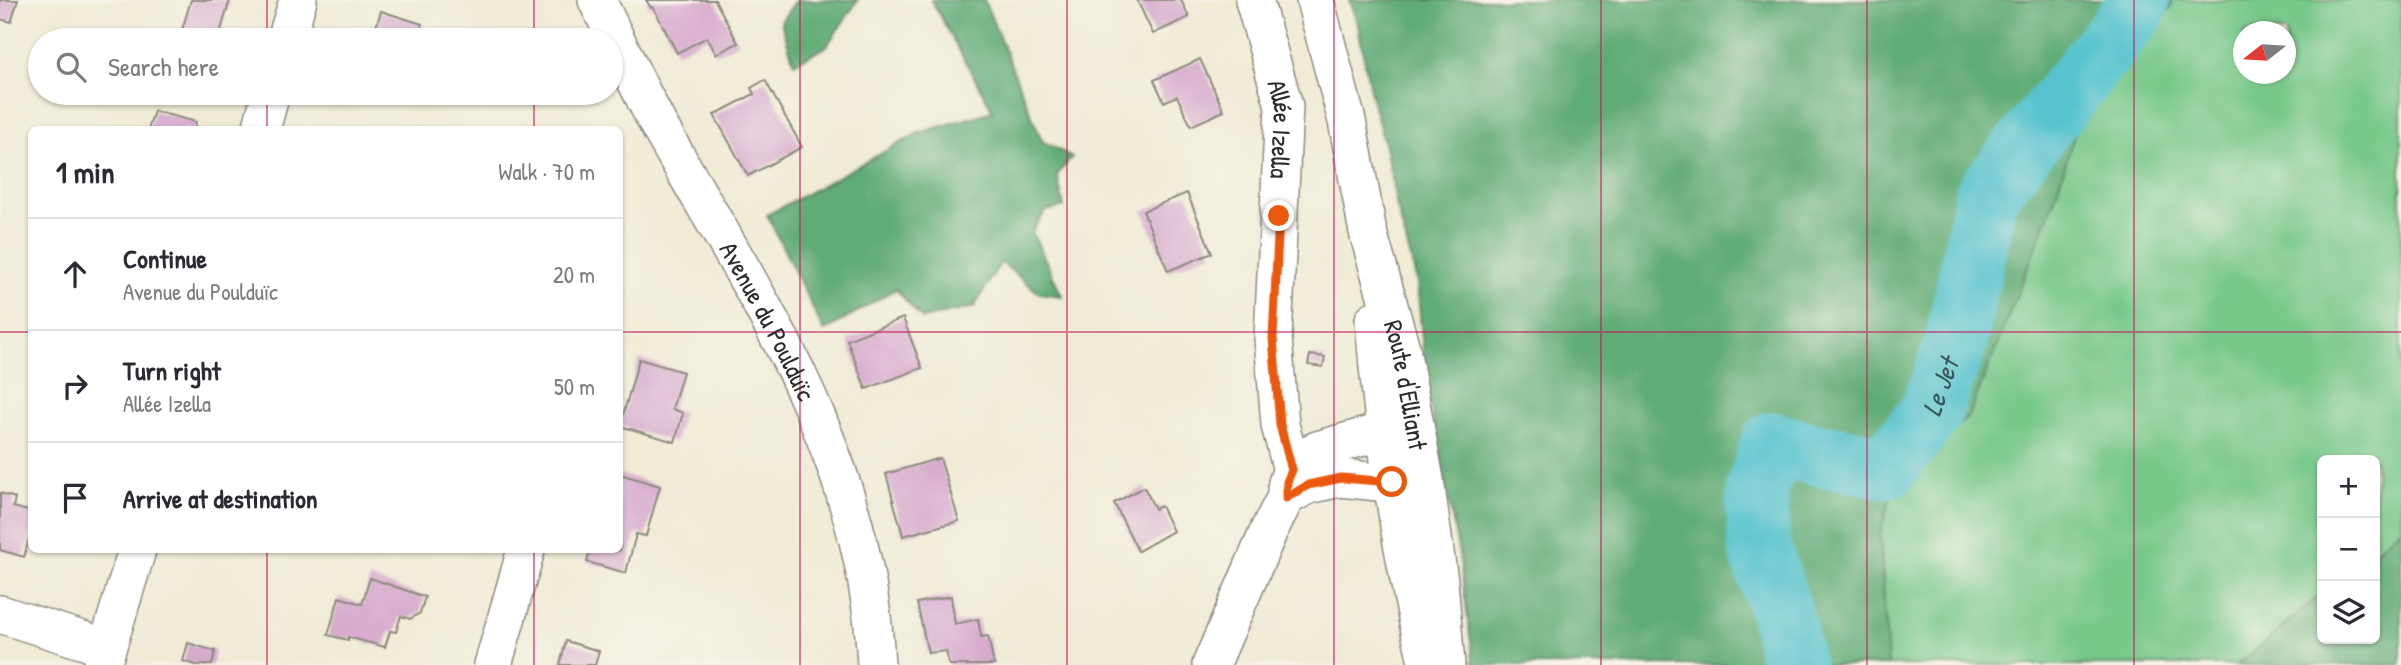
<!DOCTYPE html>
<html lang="en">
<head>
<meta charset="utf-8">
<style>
	:root { --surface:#fff; --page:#f7f7f7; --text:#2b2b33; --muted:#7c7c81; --line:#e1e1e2 }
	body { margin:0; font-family:"Patrick Hand",sans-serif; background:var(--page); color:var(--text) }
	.controls { position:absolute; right:21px; bottom:21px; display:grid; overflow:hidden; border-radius:10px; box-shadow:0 2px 5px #0004 }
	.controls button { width:63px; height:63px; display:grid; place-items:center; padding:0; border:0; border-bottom:2px solid var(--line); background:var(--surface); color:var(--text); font:35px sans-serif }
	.compass { position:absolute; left:2233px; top:21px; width:63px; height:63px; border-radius:50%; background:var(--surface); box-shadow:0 2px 5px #0004; rotate:253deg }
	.stop { position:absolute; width:21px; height:21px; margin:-16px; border:5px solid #ea580c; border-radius:50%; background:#fff }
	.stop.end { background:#ea580c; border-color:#fff; box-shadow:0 2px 7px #0008 }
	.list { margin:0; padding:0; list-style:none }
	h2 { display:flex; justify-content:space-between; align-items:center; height:91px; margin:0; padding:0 28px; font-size:30px }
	h2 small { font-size:23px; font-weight:400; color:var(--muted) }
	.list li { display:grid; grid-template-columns:46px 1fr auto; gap:21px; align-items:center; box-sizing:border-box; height:112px; padding:0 28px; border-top:2px solid var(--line) }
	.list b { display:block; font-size:26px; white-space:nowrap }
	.list p { margin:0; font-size:23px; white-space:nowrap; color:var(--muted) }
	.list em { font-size:23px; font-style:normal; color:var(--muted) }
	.icon { flex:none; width:38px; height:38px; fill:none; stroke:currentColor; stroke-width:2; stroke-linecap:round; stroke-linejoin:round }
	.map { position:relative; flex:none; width:2401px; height:665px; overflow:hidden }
	.search { position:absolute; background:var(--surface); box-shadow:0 2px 5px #0004; left:28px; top:28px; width:595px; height:77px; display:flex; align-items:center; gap:18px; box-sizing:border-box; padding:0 24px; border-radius:38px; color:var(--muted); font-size:26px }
	.panel { position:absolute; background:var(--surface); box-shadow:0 2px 5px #0004; left:28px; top:126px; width:595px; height:427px; border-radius:10px }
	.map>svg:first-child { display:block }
	.green { fill:#77c88a; stroke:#517a5a; stroke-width:2; fill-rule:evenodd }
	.forest { fill:#61ac76; stroke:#466c50; stroke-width:2 }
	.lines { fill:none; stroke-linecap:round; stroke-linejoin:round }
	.river { stroke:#56c3ce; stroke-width:63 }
	.building { fill:#d7abce }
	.minor-casing { stroke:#8d8b80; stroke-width:40 }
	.minor { stroke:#fff; stroke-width:37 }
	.route { stroke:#ea580c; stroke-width:9 }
	.grid { fill:none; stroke:#c2185b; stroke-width:2; stroke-opacity:0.55 }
	.labels { text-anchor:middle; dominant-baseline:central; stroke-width:5; stroke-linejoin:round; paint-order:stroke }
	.street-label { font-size:26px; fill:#2b2b2b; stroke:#f7f3e8 }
	.water-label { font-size:28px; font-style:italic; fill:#38595c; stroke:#f7f3e8 }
</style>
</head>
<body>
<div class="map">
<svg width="2401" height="665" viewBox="0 0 2401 665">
	<rect width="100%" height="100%" fill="#f7f3e8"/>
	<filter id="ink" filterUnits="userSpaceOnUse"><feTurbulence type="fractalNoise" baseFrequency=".0143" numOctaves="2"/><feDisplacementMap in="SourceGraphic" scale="14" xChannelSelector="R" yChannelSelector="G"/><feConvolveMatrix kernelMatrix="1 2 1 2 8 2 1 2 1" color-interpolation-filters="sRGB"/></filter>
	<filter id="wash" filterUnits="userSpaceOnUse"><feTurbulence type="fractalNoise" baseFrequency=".00686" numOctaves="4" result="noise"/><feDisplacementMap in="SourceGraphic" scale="28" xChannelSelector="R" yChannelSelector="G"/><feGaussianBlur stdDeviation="1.57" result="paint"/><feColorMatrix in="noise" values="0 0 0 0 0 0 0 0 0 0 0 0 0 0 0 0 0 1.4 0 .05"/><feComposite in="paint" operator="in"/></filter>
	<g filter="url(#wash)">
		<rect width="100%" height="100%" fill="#efebd5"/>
		<path class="green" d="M2172,0H2401V529L2375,551V460H2322V594L2237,665H1888L1880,534L1892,491L1934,452L1970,413L2054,201L2091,80L2126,46L2171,8ZM2244,32H2286V74H2244Z"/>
		<g class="forest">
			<path d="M796,0H858L826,47L794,63L781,22Z"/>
			<path d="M931,0H984L1042,141L1072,157L1057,175L1064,207L1046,211L1032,231L1062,296L1039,293L1001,262L974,307L922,319L896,289L824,331L767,215L919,133L993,111Z"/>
			<path d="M1349,0H2172L2171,8L2126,46L2091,80L2054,201L1970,413L1934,452L1892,491L1880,534L1888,665H1474L1459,554L1426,383L1417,282L1396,203L1386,150L1371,95L1358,25Z"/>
			<path d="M2401,529V665H2237L2322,594V639H2375V551Z"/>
		</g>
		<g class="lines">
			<path class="river" id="s1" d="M1793,665L1781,611L1759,546L1757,490L1772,443L1816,454L1887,467L1931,412L1956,342L1986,195L2135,10L2139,0"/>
		</g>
		<g id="blocks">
			<g class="building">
				<path d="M0,0H18L11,22L0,19Z"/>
				<path d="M191,0H230L218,40H179Z"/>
				<path d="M646,0H715L738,43L716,54L707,37L677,53L653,7L651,8Z"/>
				<path d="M1137,0H1181L1189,17L1153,34Z"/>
				<path d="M381,11L422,24L417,40H372Z"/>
				<path d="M1200,59L1224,111L1191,126L1177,96L1164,102L1154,80Z"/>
				<path d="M765,80L802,147L748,176L714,115L754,94L751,88Z"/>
				<path d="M154,111L196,122L194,130H148Z"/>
				<path d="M1187,193L1212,253L1168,271L1143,211Z"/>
				<path d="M903,318L922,368L866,389L847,340Z"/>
				<path d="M1310,355L1325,357L1323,367L1308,365Z"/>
				<path d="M639,359L683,372L672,409L683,413L675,442L620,426Z"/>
				<path d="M940,458L959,521L903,536L886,474Z"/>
				<path d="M620,474L660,486L646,536L636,534L626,573L587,562L590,550H620Z"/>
				<path d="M1144,487L1155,509L1161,506L1173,531L1138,551L1114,503Z"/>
				<path d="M0,493L15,498L13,507L32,512V528L24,557L0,550Z"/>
				<path d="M370,578L425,597L420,613L410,619L401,616L396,632L390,631L385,647L348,637V640L328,635L339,597L362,604Z"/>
				<path d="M951,596L955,624L978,619L981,637L988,636L994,665H949L946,651L928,653L917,603Z"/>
				<path d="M566,641L599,651L595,665H560Z"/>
				<path d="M188,643L215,651L212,665H196L183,661Z"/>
			</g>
		</g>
	</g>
	<g filter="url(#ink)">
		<use href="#blocks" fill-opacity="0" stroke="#8d8b80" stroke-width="2"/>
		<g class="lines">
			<defs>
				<g id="minor">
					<path id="s2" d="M597,0C617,41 636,83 658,124C693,187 732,249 766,313C825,420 871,542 876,665"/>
					<path id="s3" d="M1254,0L1284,106L1273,338L1280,425L1292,470"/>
					<path id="s4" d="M1315,0L1347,121L1368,232L1401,348L1425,480L1439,581L1446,665"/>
					<path d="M286,40L298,0"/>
					<path d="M261,130L271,93"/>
					<path d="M1374,320C1383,436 1400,552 1428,665"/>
					<path d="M1286,489C1288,470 1300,459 1317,450L1409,424"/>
					<path d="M0,614L107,648"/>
					<path d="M102,665L137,550"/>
					<path d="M493,665L526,550"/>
					<path d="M1211,665L1270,528L1286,497L1308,485L1341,478L1378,482L1417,480"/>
				</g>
			</defs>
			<use href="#minor" class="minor-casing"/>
			<use href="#minor" class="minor"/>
		</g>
	</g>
	<g class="lines" filter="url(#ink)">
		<path class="route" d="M1279,216L1273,338L1280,425L1292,470L1287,482L1286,498L1308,485L1341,478L1392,482"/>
	</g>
	<path class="grid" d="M267,0V40M534,0V40M800,0V665M1067,0V665M1334,0V665M1601,0V665M1867,0V665M2134,0V665M267,93V130M534,93V130M0,332H32M620,332H2401M267,550V665M534,550V665"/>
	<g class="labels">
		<g class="street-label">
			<text stroke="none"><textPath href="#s3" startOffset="133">Allée Izella</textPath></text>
			<text stroke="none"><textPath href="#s2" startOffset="364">Avenue du Poulduïc</textPath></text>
			<text stroke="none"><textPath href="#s4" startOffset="396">Route d'Elliant</textPath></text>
		</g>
		<g class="water-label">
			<text stroke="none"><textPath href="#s1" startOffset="444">Le Jet</textPath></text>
		</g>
	</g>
</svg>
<div class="controls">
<button>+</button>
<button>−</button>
<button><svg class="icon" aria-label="layers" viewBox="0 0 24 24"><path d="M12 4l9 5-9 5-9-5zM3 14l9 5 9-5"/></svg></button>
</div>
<svg class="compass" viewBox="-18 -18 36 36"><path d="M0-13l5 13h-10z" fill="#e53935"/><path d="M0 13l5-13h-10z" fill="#7c7c81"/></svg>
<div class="stop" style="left:1392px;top:482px"></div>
<div class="stop end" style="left:1279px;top:216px"></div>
<div class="search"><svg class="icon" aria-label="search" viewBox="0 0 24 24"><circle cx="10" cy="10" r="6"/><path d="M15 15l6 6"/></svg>Search here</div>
<section class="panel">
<h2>1 min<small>Walk · 70 m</small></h2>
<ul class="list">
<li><svg class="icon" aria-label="ahead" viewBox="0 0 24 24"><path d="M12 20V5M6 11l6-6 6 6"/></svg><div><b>Continue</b><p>Avenue du Poulduïc</p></div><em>20 m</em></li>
<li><svg class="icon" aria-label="right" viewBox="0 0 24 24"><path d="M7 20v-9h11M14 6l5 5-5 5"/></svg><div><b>Turn right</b><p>Allée Izella</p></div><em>50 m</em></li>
<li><svg class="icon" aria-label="arrive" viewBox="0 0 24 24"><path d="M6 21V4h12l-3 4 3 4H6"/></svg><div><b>Arrive at destination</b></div></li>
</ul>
</section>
</div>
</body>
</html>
